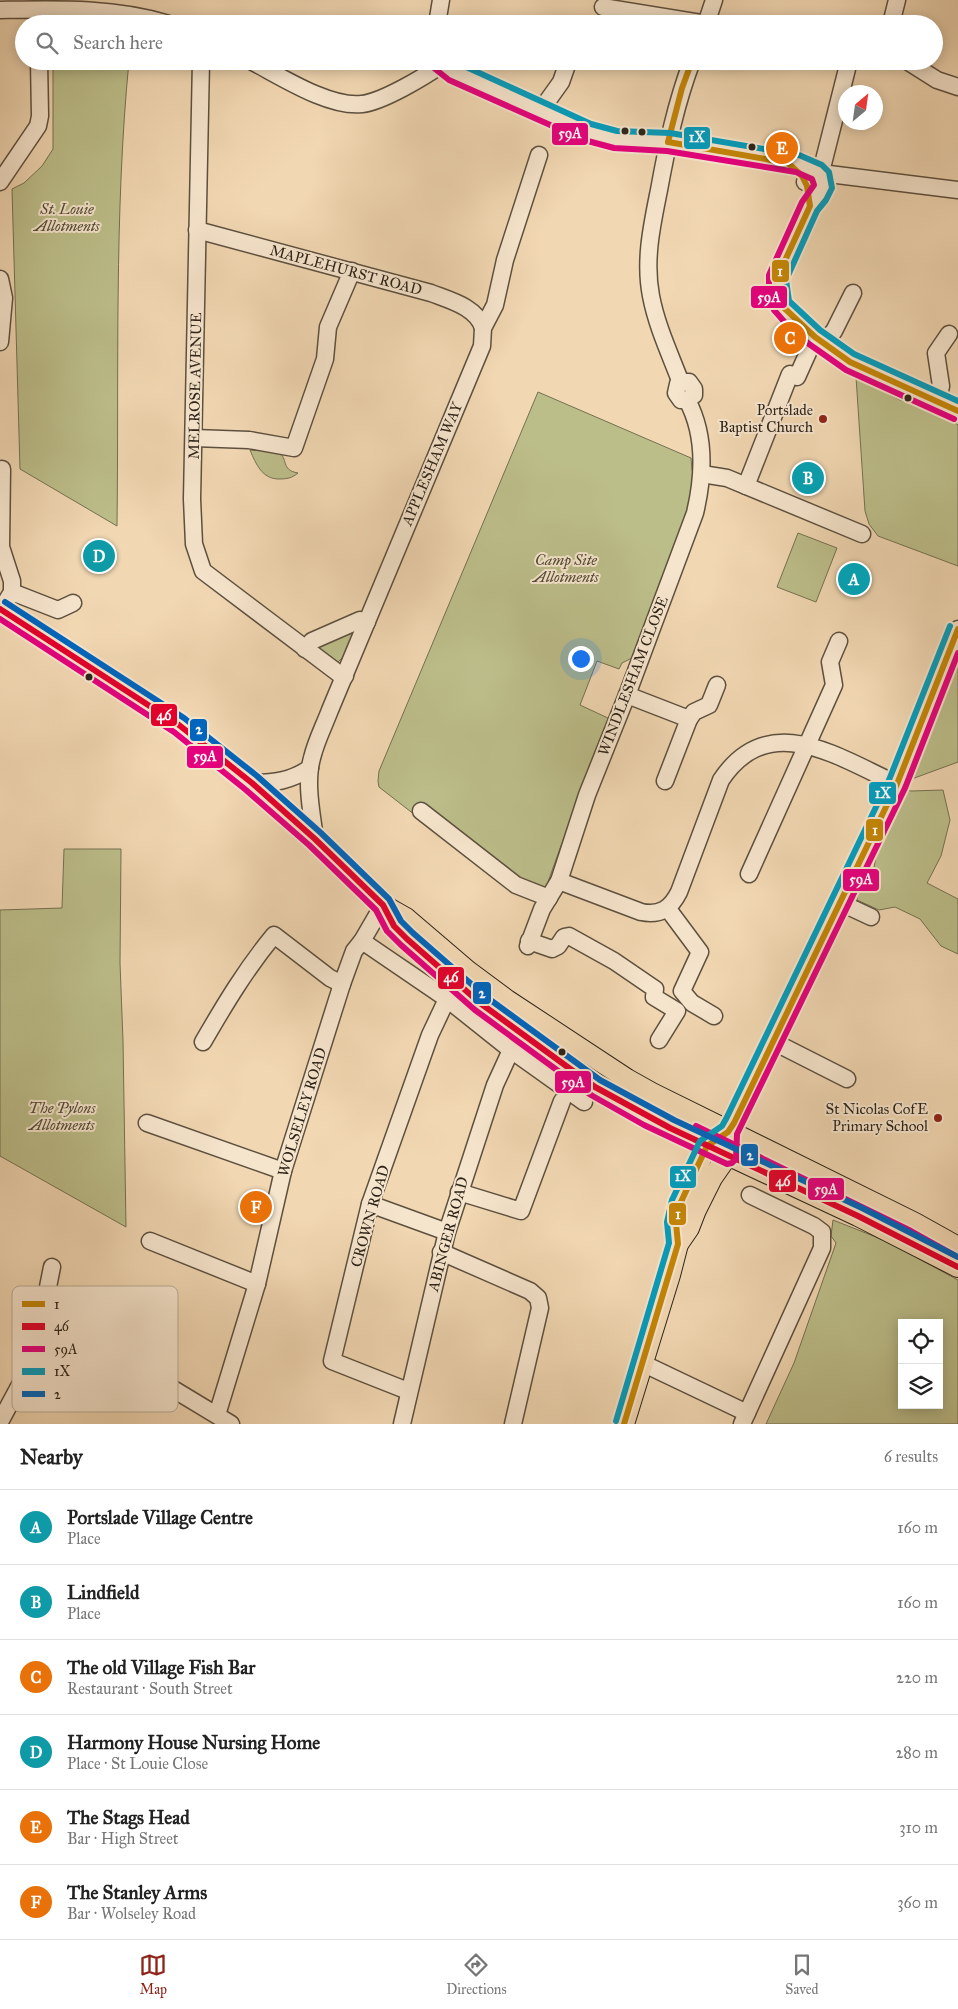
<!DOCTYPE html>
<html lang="en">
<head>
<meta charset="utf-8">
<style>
	:root { --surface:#fff; --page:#f6f6f6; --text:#222; --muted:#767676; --line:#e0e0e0; --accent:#8f2418 }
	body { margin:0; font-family:"IM FELL Great Primer",serif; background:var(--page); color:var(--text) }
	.controls { position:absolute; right:15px; bottom:15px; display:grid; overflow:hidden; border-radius:0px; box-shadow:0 2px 12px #0003 }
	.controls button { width:45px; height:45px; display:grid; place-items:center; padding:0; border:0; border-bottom:1px solid var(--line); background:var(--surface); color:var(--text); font:25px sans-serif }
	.compass { position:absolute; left:838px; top:85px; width:45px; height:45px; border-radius:50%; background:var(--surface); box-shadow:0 2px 12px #0003; rotate:29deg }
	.you { position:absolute; left:580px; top:658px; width:18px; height:18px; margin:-12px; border:4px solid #fff; border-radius:50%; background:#1a73e8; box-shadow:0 0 0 8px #1a73e833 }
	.badge { display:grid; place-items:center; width:32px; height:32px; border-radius:50%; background:var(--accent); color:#fff; font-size:16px; font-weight:700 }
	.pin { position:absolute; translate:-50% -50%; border:2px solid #fff; box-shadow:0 1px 5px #0006 }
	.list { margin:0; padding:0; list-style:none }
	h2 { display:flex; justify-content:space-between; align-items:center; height:65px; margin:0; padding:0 20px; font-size:21px }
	h2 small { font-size:16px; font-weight:400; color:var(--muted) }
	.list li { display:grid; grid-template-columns:32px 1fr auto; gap:15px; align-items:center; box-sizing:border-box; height:75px; padding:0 20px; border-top:1px solid var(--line) }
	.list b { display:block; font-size:19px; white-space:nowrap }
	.list p { margin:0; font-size:16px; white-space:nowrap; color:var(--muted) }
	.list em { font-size:16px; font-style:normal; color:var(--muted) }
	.icon { flex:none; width:28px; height:28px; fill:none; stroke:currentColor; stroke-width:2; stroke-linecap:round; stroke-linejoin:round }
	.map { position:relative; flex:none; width:958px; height:1424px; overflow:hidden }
	.search { position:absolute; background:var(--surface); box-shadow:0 2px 12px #0003; left:15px; right:15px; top:15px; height:55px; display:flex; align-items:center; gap:12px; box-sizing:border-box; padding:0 18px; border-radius:28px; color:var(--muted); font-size:19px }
	.sheet { height:515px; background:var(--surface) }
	nav { display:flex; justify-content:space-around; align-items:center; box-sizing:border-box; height:70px; border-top:1px solid var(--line); background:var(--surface); font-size:14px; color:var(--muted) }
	nav a { display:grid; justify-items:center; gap:2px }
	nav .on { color:var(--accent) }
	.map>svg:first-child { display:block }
	.green { fill:#bcbe8a; stroke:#747052; fill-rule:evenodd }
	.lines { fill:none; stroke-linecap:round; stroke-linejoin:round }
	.minor-casing { stroke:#5d503f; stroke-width:19 }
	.major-casing { stroke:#2c2319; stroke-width:22 }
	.minor { stroke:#f6e5cd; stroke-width:16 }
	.major { stroke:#f1d7b2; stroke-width:20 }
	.bus-1-casing { stroke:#f6e5cd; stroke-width:10 }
	.bus-2-casing { stroke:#f6e5cd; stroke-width:10 }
	.bus-3-casing { stroke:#f6e5cd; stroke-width:10 }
	.bus-4-casing { stroke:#f6e5cd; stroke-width:10 }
	.bus-5-casing { stroke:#f6e5cd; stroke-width:10 }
	.bus-1 { stroke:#c48506; stroke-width:6 }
	.bus-2 { stroke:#e4002b; stroke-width:6 }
	.bus-3 { stroke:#e5007d; stroke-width:6 }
	.bus-4 { stroke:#049cbc; stroke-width:6 }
	.bus-5 { stroke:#0065bd; stroke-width:6 }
	.bus-dot { fill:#2c2319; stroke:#f6e5cd; stroke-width:2 }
	.poi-dot { fill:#8f2418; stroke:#f6e5cd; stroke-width:2 }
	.labels { text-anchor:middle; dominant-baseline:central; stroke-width:4; stroke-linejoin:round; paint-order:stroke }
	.park-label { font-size:15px; font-style:italic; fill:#504a35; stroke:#f6e5cd }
	.street-label { font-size:15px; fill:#2c2319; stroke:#f6e5cd }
	.poi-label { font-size:15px; fill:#2c2319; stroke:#f6e5cd; text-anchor:end }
	.key { fill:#f6e5cd; stroke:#b9ab97; stroke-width:1 }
	.key-label { font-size:14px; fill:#2c2319 }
	.line-badge { stroke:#f6e5cd; stroke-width:2 }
	.badge-label { font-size:14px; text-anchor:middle; font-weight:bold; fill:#fff }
</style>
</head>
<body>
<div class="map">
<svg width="958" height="1424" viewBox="0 0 958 1424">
	<rect width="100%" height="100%" fill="#f1d7b2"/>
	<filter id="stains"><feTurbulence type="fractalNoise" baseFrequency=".004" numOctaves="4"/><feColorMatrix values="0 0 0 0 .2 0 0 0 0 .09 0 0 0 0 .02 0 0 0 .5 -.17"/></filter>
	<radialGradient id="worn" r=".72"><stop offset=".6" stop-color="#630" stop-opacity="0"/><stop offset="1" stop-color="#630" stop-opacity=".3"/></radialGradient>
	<g class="green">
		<path d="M53,61H129C114,215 119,372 117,526L20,469L12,189L24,183L42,166L53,149Z"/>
		<path d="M856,377L900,400L943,413L958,425V566L878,536L869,524L865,511Z"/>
		<path d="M538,392L691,458L692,470L696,482L690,508L634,657L622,663L619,669L597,661L580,705L610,719L582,788L545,890L523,882L415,815L379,787L378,781L379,771Z"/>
		<path d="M250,450C257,451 271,449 278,452C289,458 280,470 298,473C292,478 287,479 279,479C262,479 256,464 250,450Z"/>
		<path d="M798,533L837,548L816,602L777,587Z"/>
		<path d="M353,632L354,634L343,657L338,662L317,646Z"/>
		<path d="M958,658V762L909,780Z"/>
		<path d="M905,790L911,791L943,790L950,820L941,856L927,883L958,899V954L941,946L920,919L895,907L879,910L857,900C857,886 863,875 874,868L876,856Z"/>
		<path d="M64,849H121L120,963L123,1041L126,1227L0,1156V910L62,908Z"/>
		<path d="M833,1220L886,1241L958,1280V1424H766L794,1363L836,1243L831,1236ZM902,1323H939V1405H902Z"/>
	</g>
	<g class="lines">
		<defs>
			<g id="minor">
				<path d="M603,7L707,24"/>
				<path d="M0,10C56,9 114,7 169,24"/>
				<path d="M437,24L441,0"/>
				<path d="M706,24L714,0"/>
				<path d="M891,24L897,0"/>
				<path d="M201,61L192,499L194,544L203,571L338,673L345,676"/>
				<path d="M251,61C280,76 329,108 362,104C382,102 424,77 441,65"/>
				<path d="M439,61L453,72L588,132L616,140L668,142L788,163C802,163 810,167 821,175"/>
				<path d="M849,61L824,160C823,164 821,170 821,175C821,182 823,186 820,193C818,198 814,201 811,205C802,219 781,262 777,278C772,300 789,315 805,328C819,340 834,353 850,362C884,382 923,393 958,411"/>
				<path d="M907,61L937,80L958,87"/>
				<path d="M541,110L561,82L568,62"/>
				<path d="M0,182L38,126L40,116L39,61"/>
				<path d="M805,182L821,175L829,174L958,190"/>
				<path d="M197,230L431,293C449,300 477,307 483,328"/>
				<path d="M0,279L4,298L0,342"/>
				<path d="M823,343L834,331L853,293"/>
				<path d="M681,383C670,354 657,327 651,296C644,260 652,225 659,190C667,146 676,103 692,61"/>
				<path d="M938,401L941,386L936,353L949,334"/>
				<path d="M194,438L249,440L294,448L325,359L328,327L352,271"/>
				<path d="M702,474L727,478L862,534"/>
				<path d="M746,486L790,374L797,377L815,337"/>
				<path d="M12,592L58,610L73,603"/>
				<path d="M1,610L12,592V581L1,547L2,469"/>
				<path d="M305,649L312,641L360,620L367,622"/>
				<path d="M627,695L689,719L665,781"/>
				<path d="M689,719L694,712L709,705L717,685"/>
				<path d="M252,783C274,783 291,781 310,768"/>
				<path d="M421,811L516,885L549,898"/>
				<path d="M315,839C312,814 305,783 312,758C316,741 324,726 330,710L482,346L483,328L495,305L505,260L539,155"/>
				<path d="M749,874L834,685L830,662L839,641"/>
				<path d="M559,881L641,912C661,916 671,908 679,892L721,780C769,708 839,758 897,784"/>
				<path d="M841,903L871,917"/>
				<path d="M668,909L700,952L682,991L692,1003L714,1016"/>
				<path d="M362,941L447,999L511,1050L584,1102"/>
				<path d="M529,941L552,949L558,946L564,937L569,936L614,961L655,989L654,997L677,1011L659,1040"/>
				<path d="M528,946L542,909L559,881L587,795L627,695L695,513C704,475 706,435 687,400H681L676,393L678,384L683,382H689L694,389V395L687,400"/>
				<path d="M772,1041L847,1079"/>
				<path d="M203,1042C225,1004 246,969 274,935L330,978L342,984"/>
				<path d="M147,1123L283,1171"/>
				<path d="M728,1132L897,784L958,629"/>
				<path d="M459,1192L521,1211L562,1101"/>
				<path d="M370,1204L447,1232"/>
				<path d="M150,1241L257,1284"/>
				<path d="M441,1252L530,1291L538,1298L540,1308L513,1424"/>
				<path d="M642,1363L747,1413"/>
				<path d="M150,1375L231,1424"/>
				<path d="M408,1391L332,1361L370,1204L430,1035L447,999"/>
				<path d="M217,1415L257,1284L283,1171L342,984L354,951L362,941L383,905"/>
				<path d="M0,1422L29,1368L38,1337L52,1267"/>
				<path d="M402,1424L447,1232L495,1085L511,1050"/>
				<path d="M742,1424L822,1248V1232L814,1226L750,1195"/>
			</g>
			<g id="major">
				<path d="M0,609L179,725L252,783L315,839L383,905L406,918L468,971L507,1000L627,1079L652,1093L915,1223L958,1247"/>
				<path d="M385,909L394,926L407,939L480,1003L595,1087L670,1128L858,1216L958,1267"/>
				<path d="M678,1244L689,1228L696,1210L712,1178L728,1155V1142"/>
				<path d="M624,1424L670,1275L678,1244L676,1223L680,1204L707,1146L718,1139"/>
			</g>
		</defs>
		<use href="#minor" class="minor-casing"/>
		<use href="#major" class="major-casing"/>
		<use href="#minor" class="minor"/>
		<use href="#major" class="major"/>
		<defs>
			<g id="bus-1">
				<path d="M668,142L788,163L802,176L807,186L810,206L777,278L778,295L781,305L815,337L850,362L958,411"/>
				<path d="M668,142L682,88L692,61"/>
				<path d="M624,1424L678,1244L676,1223L680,1204L707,1146L728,1132L734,1123L897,784L958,629"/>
			</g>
			<path id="bus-2" d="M0,609L179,725L252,783L315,839L383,905L394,926L407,939L480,1003L595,1087L670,1128L858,1216L958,1267"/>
			<g id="bus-3">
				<path d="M434,68L449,80L584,140L614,148L667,151L796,172L812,179L814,185L802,202L769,275V297L774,310L788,326L809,344L846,370L954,419"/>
				<path d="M0,619L174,732L246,790L309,845L376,910L387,931L401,945L475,1010L591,1095L644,1125L727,1164L732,1163L736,1159L737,1134L905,788L958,653"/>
				<path d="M696,1126L911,1231L954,1255"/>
			</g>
			<g id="bus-4">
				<path d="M453,61L591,124L617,131L670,133L799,155L822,165L829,172L832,188L826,200L817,211L786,280L789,301L820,330L854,354L958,401"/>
				<path d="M616,1421L669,1243L667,1222L672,1200L700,1141L722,1126L726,1119L889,780L950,626"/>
			</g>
			<path id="bus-5" d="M5,602L184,718L257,776L321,833L389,899L401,921L413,933L485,996L600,1080L674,1120L862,1208L958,1257"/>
		</defs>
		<use href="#bus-1" class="bus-1-casing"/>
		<use href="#bus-2" class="bus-2-casing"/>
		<use href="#bus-3" class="bus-3-casing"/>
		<use href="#bus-4" class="bus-4-casing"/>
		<use href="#bus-5" class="bus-5-casing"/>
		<use href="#bus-1" class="bus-1"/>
		<use href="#bus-2" class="bus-2"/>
		<use href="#bus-3" class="bus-3"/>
		<use href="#bus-4" class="bus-4"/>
		<use href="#bus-5" class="bus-5"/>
	</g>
	<g class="bus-dot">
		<circle cx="625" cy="131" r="4.5"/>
		<circle cx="642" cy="132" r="4.5"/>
		<circle cx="752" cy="147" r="4.5"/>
		<circle cx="908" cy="398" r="4.5"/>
		<circle cx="89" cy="677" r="4.5"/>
		<circle cx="562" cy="1052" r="4.5"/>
	</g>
	<g class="poi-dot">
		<circle cx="823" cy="419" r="5"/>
		<circle cx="938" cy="1118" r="5"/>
	</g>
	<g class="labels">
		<g class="park-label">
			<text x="67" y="209">St. Louie<tspan x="67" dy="17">Allotments</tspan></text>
			<text x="566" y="560">Camp Site<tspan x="566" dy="17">Allotments</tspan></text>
			<text x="62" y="1108">The Pylons<tspan x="62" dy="17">Allotments</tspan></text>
		</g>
		<g class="street-label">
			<text transform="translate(346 270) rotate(15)">MAPLEHURST ROAD</text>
			<text transform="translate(195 386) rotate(-89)">MELROSE AVENUE</text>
			<text transform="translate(432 464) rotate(-67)">APPLESHAM WAY</text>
			<text transform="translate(633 676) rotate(-69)">WINDLESHAM CLOSE</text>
			<text transform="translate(302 1112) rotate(-73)">WOLSELEY ROAD</text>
			<text transform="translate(370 1216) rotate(-74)">CROWN ROAD</text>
			<text transform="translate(448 1234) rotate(-75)">ABINGER ROAD</text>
		</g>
		<g class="poi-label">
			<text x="813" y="410">Portslade<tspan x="813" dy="17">Baptist Church</tspan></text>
			<text x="928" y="1109">St Nicolas CofE<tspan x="928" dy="17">Primary School</tspan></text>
		</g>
	</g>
	<rect x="12" y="1286" width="166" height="126" rx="8" class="key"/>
	<rect x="22" y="1301" width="23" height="6" fill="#c48506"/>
	<rect x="22" y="1323" width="23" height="7" fill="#e4002b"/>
	<rect x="22" y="1346" width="23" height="6" fill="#e5007d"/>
	<rect x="22" y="1368" width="23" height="7" fill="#049cbc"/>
	<rect x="22" y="1391" width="23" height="6" fill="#0065bd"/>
	<g class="key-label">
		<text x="54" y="1309">1</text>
		<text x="54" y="1331">46</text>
		<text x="54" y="1354">59A</text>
		<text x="54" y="1376">1X</text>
		<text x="54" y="1399">2</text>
	</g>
	<g class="line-badge">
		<rect x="551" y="122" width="38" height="24" rx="5" fill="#e5007d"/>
		<rect x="683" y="126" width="28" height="24" rx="5" fill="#049cbc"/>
		<rect x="771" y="259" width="19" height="24" rx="5" fill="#c48506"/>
		<rect x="750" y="285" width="38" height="24" rx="5" fill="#e5007d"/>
		<rect x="150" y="703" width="28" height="24" rx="5" fill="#e4002b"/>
		<rect x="189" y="718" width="19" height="24" rx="5" fill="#0065bd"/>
		<rect x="186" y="745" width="38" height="24" rx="5" fill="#e5007d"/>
		<rect x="868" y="781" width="29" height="24" rx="5" fill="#049cbc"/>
		<rect x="865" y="818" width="19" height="24" rx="5" fill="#c48506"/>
		<rect x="842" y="868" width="38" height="24" rx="5" fill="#e5007d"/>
		<rect x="437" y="966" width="28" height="24" rx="5" fill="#e4002b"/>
		<rect x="472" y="981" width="20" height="24" rx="5" fill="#0065bd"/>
		<rect x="554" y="1070" width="38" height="24" rx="5" fill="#e5007d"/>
		<rect x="740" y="1143" width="19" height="24" rx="5" fill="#0065bd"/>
		<rect x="669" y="1165" width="28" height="24" rx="5" fill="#049cbc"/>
		<rect x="768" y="1169" width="29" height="24" rx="5" fill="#e4002b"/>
		<rect x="807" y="1177" width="38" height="24" rx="5" fill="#e5007d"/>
		<rect x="668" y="1202" width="19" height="24" rx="5" fill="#c48506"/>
	</g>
	<g class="badge-label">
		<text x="570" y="138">59A</text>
		<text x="697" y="142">1X</text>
		<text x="780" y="276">1</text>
		<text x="769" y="302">59A</text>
		<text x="164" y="720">46</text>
		<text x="199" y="734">2</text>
		<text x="205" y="761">59A</text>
		<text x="883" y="798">1X</text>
		<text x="875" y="835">1</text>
		<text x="861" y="884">59A</text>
		<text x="451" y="982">46</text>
		<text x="482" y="998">2</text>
		<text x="573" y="1087">59A</text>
		<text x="750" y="1160">2</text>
		<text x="683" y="1181">1X</text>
		<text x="783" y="1186">46</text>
		<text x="826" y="1194">59A</text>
		<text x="678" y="1219">1</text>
	</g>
	<rect width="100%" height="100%" filter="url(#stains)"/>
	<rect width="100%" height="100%" fill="url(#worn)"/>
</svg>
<div class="controls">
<button><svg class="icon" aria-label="locate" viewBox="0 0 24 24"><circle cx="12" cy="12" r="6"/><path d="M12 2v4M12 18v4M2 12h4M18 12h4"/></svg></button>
<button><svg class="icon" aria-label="layers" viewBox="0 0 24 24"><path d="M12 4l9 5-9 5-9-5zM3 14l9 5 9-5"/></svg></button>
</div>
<svg class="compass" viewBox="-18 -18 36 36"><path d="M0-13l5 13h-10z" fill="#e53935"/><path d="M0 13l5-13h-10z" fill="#767676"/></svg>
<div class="you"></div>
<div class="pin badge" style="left:854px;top:579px;background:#0f9aa8">A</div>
<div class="pin badge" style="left:808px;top:478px;background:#0f9aa8">B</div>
<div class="pin badge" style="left:790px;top:338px;background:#e8710a">C</div>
<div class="pin badge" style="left:99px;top:556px;background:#0f9aa8">D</div>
<div class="pin badge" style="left:782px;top:148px;background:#e8710a">E</div>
<div class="pin badge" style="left:256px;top:1207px;background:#e8710a">F</div>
<div class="search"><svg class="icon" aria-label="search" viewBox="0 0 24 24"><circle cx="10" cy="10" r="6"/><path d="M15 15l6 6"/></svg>Search here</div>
</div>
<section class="sheet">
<h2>Nearby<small>6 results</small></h2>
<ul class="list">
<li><span class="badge" style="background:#0f9aa8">A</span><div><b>Portslade Village Centre</b><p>Place</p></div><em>160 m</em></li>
<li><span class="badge" style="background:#0f9aa8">B</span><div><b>Lindfield</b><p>Place</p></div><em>160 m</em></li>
<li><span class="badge" style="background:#e8710a">C</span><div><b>The old Village Fish Bar</b><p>Restaurant · South Street</p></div><em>220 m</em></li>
<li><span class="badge" style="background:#0f9aa8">D</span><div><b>Harmony House Nursing Home</b><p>Place · St Louie Close</p></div><em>280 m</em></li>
<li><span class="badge" style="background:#e8710a">E</span><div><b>The Stags Head</b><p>Bar · High Street</p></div><em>310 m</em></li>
<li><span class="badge" style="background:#e8710a">F</span><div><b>The Stanley Arms</b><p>Bar · Wolseley Road</p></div><em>360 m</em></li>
</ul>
</section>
<nav>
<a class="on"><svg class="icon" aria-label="map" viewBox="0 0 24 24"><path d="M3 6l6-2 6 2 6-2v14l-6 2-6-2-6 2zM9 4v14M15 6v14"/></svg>Map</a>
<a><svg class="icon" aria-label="directions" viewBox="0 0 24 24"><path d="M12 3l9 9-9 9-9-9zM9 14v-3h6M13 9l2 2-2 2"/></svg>Directions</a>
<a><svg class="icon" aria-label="saved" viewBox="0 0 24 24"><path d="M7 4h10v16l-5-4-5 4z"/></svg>Saved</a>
</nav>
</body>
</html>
